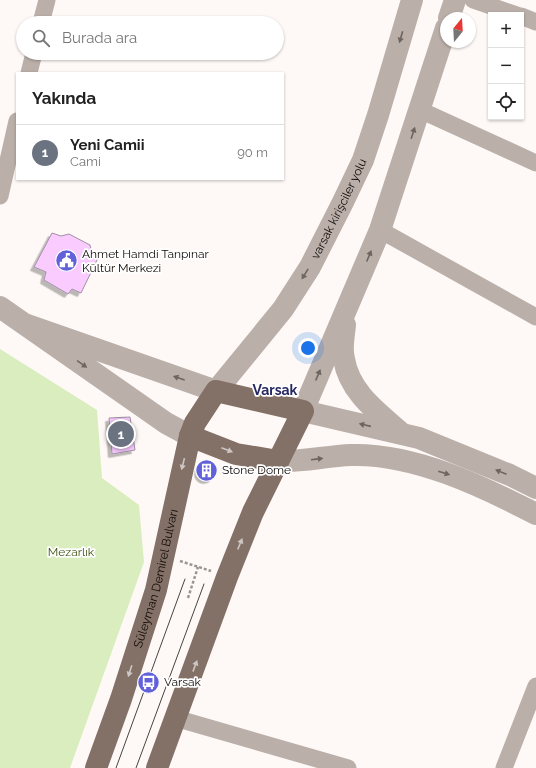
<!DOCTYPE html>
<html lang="tr">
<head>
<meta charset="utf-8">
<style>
	:root { --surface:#fff; --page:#f2f2f2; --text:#222; --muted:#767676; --line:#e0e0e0; --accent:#6162da }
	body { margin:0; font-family:Raleway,sans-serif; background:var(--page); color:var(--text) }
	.controls { position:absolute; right:12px; top:12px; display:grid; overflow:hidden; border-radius:0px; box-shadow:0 1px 3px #0004 }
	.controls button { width:36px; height:36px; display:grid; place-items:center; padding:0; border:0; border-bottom:1px solid var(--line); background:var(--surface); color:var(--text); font:20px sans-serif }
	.compass { position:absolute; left:440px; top:12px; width:36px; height:36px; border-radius:50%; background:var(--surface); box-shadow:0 1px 3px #0004; rotate:18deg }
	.you { position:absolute; left:308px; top:348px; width:14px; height:14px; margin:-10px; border:3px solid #fff; border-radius:50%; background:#1a73e8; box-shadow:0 0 0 6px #1a73e833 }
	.badge { display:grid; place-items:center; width:26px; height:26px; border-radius:50%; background:var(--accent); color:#fff; font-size:13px; font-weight:700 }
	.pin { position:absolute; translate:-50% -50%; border:2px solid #fff; box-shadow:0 1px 4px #0006 }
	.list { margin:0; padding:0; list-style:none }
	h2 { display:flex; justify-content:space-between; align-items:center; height:52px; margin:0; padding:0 16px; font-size:17px }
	h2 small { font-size:13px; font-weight:400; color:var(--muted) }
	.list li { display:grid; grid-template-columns:26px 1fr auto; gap:12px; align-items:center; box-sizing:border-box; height:56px; padding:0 16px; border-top:1px solid var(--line) }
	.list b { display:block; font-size:15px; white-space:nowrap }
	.list p { margin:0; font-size:13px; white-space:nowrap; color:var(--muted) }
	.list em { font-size:13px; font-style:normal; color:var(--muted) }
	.icon { flex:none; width:22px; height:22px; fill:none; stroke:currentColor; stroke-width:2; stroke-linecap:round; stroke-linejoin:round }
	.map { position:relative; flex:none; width:536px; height:768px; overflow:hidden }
	.search { position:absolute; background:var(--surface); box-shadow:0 1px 3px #0004; left:16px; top:16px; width:268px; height:44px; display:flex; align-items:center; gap:10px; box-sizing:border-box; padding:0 14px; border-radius:22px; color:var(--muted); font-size:15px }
	.panel { position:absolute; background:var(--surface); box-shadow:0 1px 3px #0004; left:16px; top:72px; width:268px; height:108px; border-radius:0px }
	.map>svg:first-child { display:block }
	.green { fill:#daedbe }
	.building { fill:#f9cbff; stroke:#a190a4; filter:url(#shadow) }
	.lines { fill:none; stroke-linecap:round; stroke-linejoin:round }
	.path { stroke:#9c9692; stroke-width:2.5; stroke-dasharray:3 2; stroke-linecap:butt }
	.minor { stroke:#baafa9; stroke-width:17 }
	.tertiary { stroke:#baafa9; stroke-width:22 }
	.primary { stroke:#837066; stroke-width:22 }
	.tram { stroke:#4a443f; stroke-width:1 }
	.oneway { fill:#6e655f }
	.oneway2 { fill:#cdc6c2 }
	.labels { text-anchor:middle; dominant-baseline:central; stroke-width:3.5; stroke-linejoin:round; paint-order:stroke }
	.street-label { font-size:12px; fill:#110a05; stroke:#fff }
	.poi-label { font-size:12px; fill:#110a05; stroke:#fff; text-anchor:start }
	.park-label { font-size:12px; fill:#415515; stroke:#fff }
	.quarter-label { font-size:14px; font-weight:bold; fill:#262761; stroke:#fff }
</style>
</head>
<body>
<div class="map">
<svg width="536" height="768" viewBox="0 0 536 768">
	<defs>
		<filter id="shadow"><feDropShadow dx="-3.5" dy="3.5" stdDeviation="0" flood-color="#0004"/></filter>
	</defs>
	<rect width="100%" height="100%" fill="#fef9f6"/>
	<path class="green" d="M0,349L97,410L102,478L139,505L144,562L70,768H0Z"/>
	<g class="building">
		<path d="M52,233L61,236L69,234L90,245L92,253L99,256L81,293L72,289L68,294L44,280L46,272L34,267Z"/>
		<path d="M130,417L135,450L112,454L109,418Z"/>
		<circle cx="207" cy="471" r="9"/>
	</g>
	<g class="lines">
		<g class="path">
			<path d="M180,561L211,571"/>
			<path d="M188,598L198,567"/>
		</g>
		<g class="minor">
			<path d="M473,0L517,15"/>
			<path d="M521,16L536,22"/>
			<path d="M41,23L47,0"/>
			<path d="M29,73L34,53"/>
			<path d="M420,110L536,163"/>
			<path d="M0,196L17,121"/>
			<path d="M380,230L536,317"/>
			<path d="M175,718L348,768"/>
			<path d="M504,768L536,686"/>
		</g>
		<g class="tertiary">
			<path d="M449,18L455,0"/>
			<path d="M446,28L380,230L303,411L419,438L510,475L536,488"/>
			<path d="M0,307L166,423L190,436"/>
			<path id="s1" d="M27,325L216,391L283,309L310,267L343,202L363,160L378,115L412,0"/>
			<path d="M345,325C344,336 341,348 344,359C349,391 376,411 399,431"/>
			<path d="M278,461C303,462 326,456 351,455C413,453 482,486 536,514"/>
		</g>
		<g class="primary">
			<path d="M190,436L236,454L278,461"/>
			<path id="s2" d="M96,768L121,699L156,590L190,436L195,423L216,391L303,411L253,512L227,577L157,768"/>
		</g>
		<g class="tram">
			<path d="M116,768L185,579"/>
			<path d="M136,768L204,584"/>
		</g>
	</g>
	<defs><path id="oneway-solid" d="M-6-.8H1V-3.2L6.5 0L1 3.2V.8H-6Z"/></defs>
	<g class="oneway">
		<use href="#oneway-solid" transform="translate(401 37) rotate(106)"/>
		<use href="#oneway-solid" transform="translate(413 133) rotate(-72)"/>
		<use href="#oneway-solid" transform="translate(369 256) rotate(-67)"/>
		<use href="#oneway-solid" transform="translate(305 274) rotate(122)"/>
		<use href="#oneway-solid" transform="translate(82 364) rotate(35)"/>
		<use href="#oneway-solid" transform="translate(318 375) rotate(-67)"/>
		<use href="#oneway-solid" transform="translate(179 378) rotate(-161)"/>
		<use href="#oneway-solid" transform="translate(365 425) rotate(-167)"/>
		<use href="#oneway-solid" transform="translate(317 459) rotate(-7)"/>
		<use href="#oneway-solid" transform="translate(501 472) rotate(-158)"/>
		<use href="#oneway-solid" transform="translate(444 473) rotate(17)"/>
	</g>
	<g class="oneway2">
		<use href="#oneway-solid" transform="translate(227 450) rotate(21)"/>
		<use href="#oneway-solid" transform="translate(183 464) rotate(104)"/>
		<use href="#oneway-solid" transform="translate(240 544) rotate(-68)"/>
		<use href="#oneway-solid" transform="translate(195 666) rotate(-70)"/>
		<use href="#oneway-solid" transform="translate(130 671) rotate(108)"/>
	</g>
	<defs>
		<symbol id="civic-disc" viewBox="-11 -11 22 22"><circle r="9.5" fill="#6162da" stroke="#fff"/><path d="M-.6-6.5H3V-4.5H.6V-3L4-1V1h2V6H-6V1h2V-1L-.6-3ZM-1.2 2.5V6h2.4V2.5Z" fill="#fff"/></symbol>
		<symbol id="building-disc" viewBox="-11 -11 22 22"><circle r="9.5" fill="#6162da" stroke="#fff"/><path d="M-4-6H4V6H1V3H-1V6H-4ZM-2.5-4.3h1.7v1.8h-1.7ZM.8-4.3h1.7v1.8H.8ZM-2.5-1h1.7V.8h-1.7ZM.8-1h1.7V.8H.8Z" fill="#fff"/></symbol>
		<symbol id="bus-disc" viewBox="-11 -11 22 22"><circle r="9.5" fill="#6162da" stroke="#fff"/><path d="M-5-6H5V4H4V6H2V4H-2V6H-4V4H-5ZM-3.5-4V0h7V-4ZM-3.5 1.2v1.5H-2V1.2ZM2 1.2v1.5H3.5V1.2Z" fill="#fff"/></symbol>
	</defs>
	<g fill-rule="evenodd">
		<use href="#civic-disc" x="54" y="248" width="25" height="25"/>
		<use href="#building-disc" x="194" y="458" width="25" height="25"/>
		<use href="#bus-disc" x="136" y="670" width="25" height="25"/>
	</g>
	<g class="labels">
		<g class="street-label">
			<text stroke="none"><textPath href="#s1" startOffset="421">varsak kirişciler yolu</textPath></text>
			<text stroke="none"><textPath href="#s2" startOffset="199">Süleyman Demirel Bulvarı</textPath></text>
		</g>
		<g class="poi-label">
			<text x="82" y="254">Ahmet Hamdi Tanpınar<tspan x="82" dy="14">Kültür Merkezi</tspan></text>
			<text x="222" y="470">Stone Dome</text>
			<text x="164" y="682">Varsak</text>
		</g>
		<g class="park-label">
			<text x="71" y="552">Mezarlık</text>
		</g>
		<g class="quarter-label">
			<text x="275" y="390">Varsak</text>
		</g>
	</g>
</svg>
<div class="controls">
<button>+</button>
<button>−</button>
<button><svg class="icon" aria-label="locate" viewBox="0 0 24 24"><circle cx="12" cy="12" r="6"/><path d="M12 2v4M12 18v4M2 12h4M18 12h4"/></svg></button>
</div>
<svg class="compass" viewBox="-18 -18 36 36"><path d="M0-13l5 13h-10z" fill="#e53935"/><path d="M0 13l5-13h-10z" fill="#767676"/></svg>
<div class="you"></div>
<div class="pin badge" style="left:121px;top:434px;background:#6b7280">1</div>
<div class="search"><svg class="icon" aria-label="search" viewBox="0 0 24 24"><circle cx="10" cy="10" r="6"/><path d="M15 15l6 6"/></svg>Burada ara</div>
<section class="panel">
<h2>Yakında<small></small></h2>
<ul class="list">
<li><span class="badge" style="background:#6b7280">1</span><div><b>Yeni Camii</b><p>Cami</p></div><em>90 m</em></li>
</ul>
</section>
</div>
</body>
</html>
